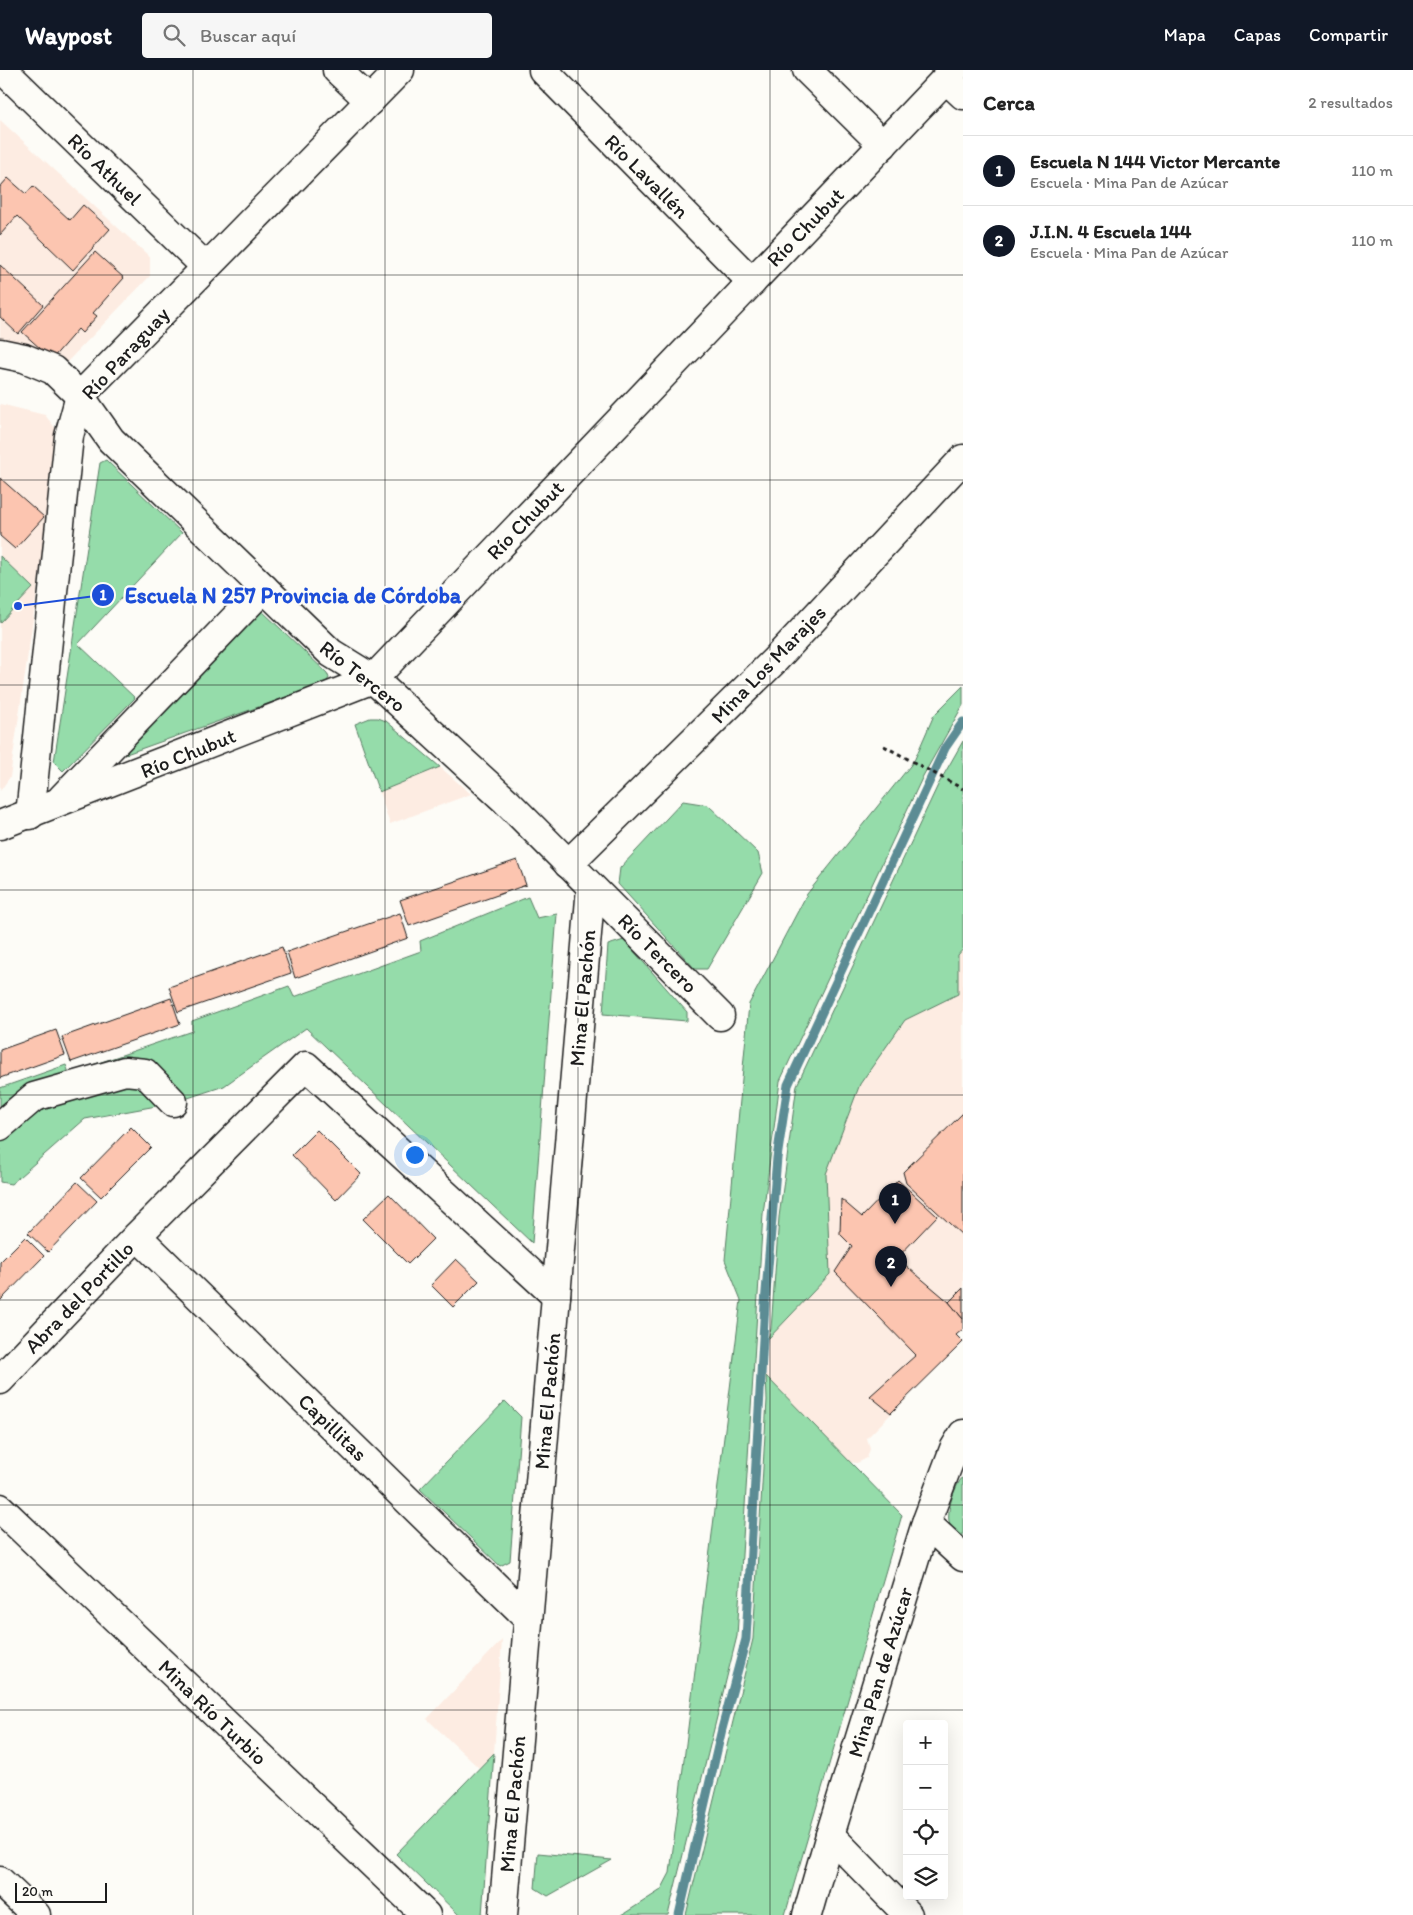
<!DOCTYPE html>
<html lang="es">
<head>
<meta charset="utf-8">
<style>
	:root { --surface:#fff; --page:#f6f6f6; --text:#222; --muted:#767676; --line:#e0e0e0; --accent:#111827 }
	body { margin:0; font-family:Itim,sans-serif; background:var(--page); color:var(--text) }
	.controls { position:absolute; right:15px; bottom:15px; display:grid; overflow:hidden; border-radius:5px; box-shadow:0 5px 20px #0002 }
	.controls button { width:45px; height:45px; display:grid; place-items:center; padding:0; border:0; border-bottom:1px solid var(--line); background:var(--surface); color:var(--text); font:25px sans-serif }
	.scale { position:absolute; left:15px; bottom:12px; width:92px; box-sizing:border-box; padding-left:5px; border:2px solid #1c1c1c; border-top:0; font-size:14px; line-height:18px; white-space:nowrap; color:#1c1c1c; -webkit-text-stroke:4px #fdfcf7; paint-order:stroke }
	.you { position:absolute; left:414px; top:1084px; width:18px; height:18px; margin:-12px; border:4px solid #fff; border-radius:50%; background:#1a73e8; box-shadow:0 0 0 8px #1a73e833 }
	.badge { display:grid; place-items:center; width:32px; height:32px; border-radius:50%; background:var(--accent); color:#fff; font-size:16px; font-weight:700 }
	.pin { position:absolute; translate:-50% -41px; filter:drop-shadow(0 1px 2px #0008) }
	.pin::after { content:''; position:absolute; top:26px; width:18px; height:15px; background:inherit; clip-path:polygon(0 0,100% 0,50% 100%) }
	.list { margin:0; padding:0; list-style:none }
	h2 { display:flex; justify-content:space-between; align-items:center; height:65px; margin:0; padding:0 20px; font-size:21px }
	h2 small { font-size:16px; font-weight:400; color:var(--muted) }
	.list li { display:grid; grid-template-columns:32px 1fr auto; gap:15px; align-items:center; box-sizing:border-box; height:70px; padding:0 20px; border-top:1px solid var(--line) }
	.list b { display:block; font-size:19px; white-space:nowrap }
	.list p { margin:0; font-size:16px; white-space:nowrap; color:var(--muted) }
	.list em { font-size:16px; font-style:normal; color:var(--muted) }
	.icon { flex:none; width:28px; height:28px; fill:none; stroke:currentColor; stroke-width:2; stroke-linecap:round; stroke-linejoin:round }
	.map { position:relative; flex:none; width:963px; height:1845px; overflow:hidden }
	header { display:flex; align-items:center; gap:30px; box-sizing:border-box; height:70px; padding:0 25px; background:var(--accent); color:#fff }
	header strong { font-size:24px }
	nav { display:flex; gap:28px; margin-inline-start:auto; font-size:18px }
	.search { width:350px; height:45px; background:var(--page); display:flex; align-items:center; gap:12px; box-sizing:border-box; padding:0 18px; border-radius:5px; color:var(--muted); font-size:19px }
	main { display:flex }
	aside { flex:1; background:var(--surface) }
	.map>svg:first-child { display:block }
	.built { fill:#fdece2 }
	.green { fill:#95dcaa; stroke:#587c63 }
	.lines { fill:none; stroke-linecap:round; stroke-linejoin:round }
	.stream { stroke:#5c8c94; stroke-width:9 }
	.building { fill:#fcc5b0; stroke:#1c1c1c }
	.minor-casing { stroke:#1c1c1c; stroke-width:31 }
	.path { stroke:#1c1c1c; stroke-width:3; stroke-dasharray:4 4; stroke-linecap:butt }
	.minor { stroke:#fdfcf7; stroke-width:28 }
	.grid { fill:none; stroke:#1c1c1c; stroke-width:1; stroke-opacity:0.55 }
	.labels { text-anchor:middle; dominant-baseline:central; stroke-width:4.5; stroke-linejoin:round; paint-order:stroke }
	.street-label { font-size:21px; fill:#1c1c1c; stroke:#fdfcf7 }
	.leader { fill:none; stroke:#1d4ed8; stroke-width:2 }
	.callout-dot { fill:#1d4ed8; stroke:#fdfcf7; stroke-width:2 }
	.mark-label { font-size:15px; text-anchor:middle; font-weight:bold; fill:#fff }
	.callout-label { font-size:22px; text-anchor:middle; font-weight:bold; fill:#1d4ed8; stroke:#fdfcf7; stroke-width:4.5; stroke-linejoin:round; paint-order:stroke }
</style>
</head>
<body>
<header>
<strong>Waypost</strong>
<div class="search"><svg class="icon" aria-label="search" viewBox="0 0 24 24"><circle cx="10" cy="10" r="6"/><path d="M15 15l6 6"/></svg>Buscar aquí</div>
<nav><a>Mapa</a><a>Capas</a><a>Compartir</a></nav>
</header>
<main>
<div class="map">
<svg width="963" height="1845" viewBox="0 0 963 1845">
	<rect width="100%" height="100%" fill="#fdfcf7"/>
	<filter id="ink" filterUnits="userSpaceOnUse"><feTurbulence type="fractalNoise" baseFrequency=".02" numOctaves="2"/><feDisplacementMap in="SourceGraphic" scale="10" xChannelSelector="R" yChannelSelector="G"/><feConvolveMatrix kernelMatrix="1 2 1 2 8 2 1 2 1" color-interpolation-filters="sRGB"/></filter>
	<g filter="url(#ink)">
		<g class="built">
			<path d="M0,50L150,187V206L67,292L39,294L0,285Z"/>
			<path d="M0,334L45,345L60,364L10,707L0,721Z"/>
			<path d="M440,697L471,724L390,754L379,722Z"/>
			<path d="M963,879V1259L956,1265L963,1272L867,1368L870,1379L867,1388L857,1393L848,1392L766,1306L768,1269L830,1204L825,1104L860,1014L905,950L958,924V885Z"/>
			<path d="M502,1570L494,1683L479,1698L427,1649Z"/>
		</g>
		<g class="green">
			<path d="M106,390L182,463L78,574L135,628L63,701L54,692L100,393Z"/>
			<path d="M0,486L33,518L0,553Z"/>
			<path d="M260,539L327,603L329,608L326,613L115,688Z"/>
			<path d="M963,616V635L923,706L780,1011L763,1144L737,1566L668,1845H622L661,1820L670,1803L741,1230L725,1190L749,934L807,824L914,691L934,645Z"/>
			<path d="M370,648H378L386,651L440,697L379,722L355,654Z"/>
			<path d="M963,671V879L958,885V924L905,950L860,1014L826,1104L830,1204L768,1269L771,1259L779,1147L797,1015L938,715Z"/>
			<path d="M683,731L708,735L758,783L763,803L707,899H695L618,814L620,798Z"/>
			<path d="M528,827L537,848L557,844L532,1173L306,958L224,1016L173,1033L85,1049L11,1114L0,1112V1018L66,995L69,1003L192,961V951L289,916L294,927L421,881L420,871Z"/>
			<path d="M624,870L687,942V951L603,944L608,875Z"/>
			<path d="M766,1306L902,1445L785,1845H686L753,1569L767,1330Z"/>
			<path d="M505,1331L521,1347L510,1491L500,1496L420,1419Z"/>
			<path d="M963,1407V1469C959,1465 954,1461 951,1457C944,1446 954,1416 963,1407Z"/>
			<path d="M494,1683L482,1845H459L396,1784Z"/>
			<path d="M538,1783L612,1790L548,1826L535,1818Z"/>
		</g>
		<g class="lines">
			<path class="stream" d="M679,1845L722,1659L746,1569L765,1234L777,1088L788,1015L945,678L963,652"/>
		</g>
		<g class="building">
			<path d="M8,108L26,124L33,116L70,150L83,135L110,159L73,200L17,146L0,165V117Z"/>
			<path d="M95,182L124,208L93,243L97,246L82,263L78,259L52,289L22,262Z"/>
			<path d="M0,195L43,235L18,264L0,247Z"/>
			<path d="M0,408L44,447L15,479L0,466Z"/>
			<path d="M517,790L526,815L409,856L400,830Z"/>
			<path d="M400,843L408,868L295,908L287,882Z"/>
			<path d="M282,877L291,903L178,942L169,917Z"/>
			<path d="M171,928L180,954L71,992L62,967Z"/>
			<path d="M56,960L65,985L0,1008V980Z"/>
			<path d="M963,1043V1166L906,1113L903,1102Z"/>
			<path d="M131,1057L151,1077L101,1127L81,1108Z"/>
			<path d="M317,1060L361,1104L336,1130L292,1085Z"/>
			<path d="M898,1110L937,1146L897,1188L949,1232L963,1249V1259L956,1265L963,1272L891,1343L870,1326L916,1285L835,1202L852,1176L840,1164L841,1129L862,1147Z"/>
			<path d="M77,1112L97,1131L48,1182L28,1163Z"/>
			<path d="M389,1124L433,1169L408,1194L363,1149Z"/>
			<path d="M25,1167L44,1186L0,1231V1192Z"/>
			<path d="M456,1189L479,1211L453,1237L431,1215Z"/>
			<path d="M963,1218V1249L949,1232Z"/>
		</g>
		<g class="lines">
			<defs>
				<g id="minor">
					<path d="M3,0L206,197"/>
					<path d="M337,0L370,31"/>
					<path d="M543,0L752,212"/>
					<path d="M807,0L883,75"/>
					<path d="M946,9L963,25"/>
					<path d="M0,283L24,288L53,300L80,326L111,370L331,583L373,609L506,731L720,946"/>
					<path d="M62,728L264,518"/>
					<path d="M30,745L69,366L80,326L400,0"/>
					<path d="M0,755L373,609L954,0"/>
					<path d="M568,794L774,591L963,389"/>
					<path d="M0,1056L34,1027L125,1001L145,1003L173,1032"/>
					<path d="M137,1166L528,1548"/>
					<path d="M0,1310L137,1166L306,996L556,1226"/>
					<path d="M0,1438L426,1845"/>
					<path d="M926,1453L963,1487"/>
					<path d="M830,1765L908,1845"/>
					<path d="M0,1811L36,1845"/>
					<path d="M503,1845L591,817"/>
					<path d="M807,1845L830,1765L926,1453L954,1379L963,1364"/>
				</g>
			</defs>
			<use href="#minor" class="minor-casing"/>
			<path class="path" d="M884,676L963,719"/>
			<use href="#minor" class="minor"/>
		</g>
	</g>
	<path class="grid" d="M193,0V1845M385,0V1845M578,0V1845M770,0V1845M0,205H963M0,410H963M0,615H963M0,820H963M0,1025H963M0,1230H963M0,1435H963M0,1640H963"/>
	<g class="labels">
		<g class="street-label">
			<text transform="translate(105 99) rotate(44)">Río Athuel</text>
			<text transform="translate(647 106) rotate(45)">Río Lavallén</text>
			<text transform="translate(805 157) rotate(-46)">Río Chubut</text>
			<text transform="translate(125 283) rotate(-47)">Río Paraguay</text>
			<text transform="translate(525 450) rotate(-46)">Río Chubut</text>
			<text transform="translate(768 594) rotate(-46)">Mina Los Marajes</text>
			<text transform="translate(363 606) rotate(38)">Río Tercero</text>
			<text transform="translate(188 683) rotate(-22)">Río Chubut</text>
			<text transform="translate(658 883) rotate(45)">Río Tercero</text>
			<text transform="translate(582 928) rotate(-85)">Mina El Pachón</text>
			<text transform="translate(79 1227) rotate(-46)">Abra del Portillo</text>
			<text transform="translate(547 1331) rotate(-85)">Mina El Pachón</text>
			<text transform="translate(333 1357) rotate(44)">Capillitas</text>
			<text transform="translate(880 1602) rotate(-73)">Mina Pan de Azúcar</text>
			<text transform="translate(213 1642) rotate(44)">Mina Río Turbio</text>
			<text transform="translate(512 1734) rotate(-85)">Mina El Pachón</text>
		</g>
	</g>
	<path class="leader" d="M18 536L103 525"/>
	<g class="callout-dot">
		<circle cx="18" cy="536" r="5"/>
		<circle cx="103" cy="525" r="12"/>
	</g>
	<g class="mark-label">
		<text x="103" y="530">1</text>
	</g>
	<g class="callout-label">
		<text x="293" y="533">Escuela N 257 Provincia de Córdoba</text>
	</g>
</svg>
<div class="controls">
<button>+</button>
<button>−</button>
<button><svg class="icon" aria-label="locate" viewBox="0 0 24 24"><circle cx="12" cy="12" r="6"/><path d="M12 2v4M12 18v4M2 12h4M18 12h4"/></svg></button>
<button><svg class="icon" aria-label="layers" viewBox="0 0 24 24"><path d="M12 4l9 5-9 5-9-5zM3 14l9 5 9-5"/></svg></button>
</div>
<div class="scale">20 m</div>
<div class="you"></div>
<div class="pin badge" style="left:895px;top:1154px">1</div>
<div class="pin badge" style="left:891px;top:1217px">2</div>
</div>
<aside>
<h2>Cerca<small>2 resultados</small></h2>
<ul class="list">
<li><span class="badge">1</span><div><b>Escuela N 144 Victor Mercante</b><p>Escuela · Mina Pan de Azúcar</p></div><em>110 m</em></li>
<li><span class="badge">2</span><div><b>J.I.N. 4 Escuela 144</b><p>Escuela · Mina Pan de Azúcar</p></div><em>110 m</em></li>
</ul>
</aside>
</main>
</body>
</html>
